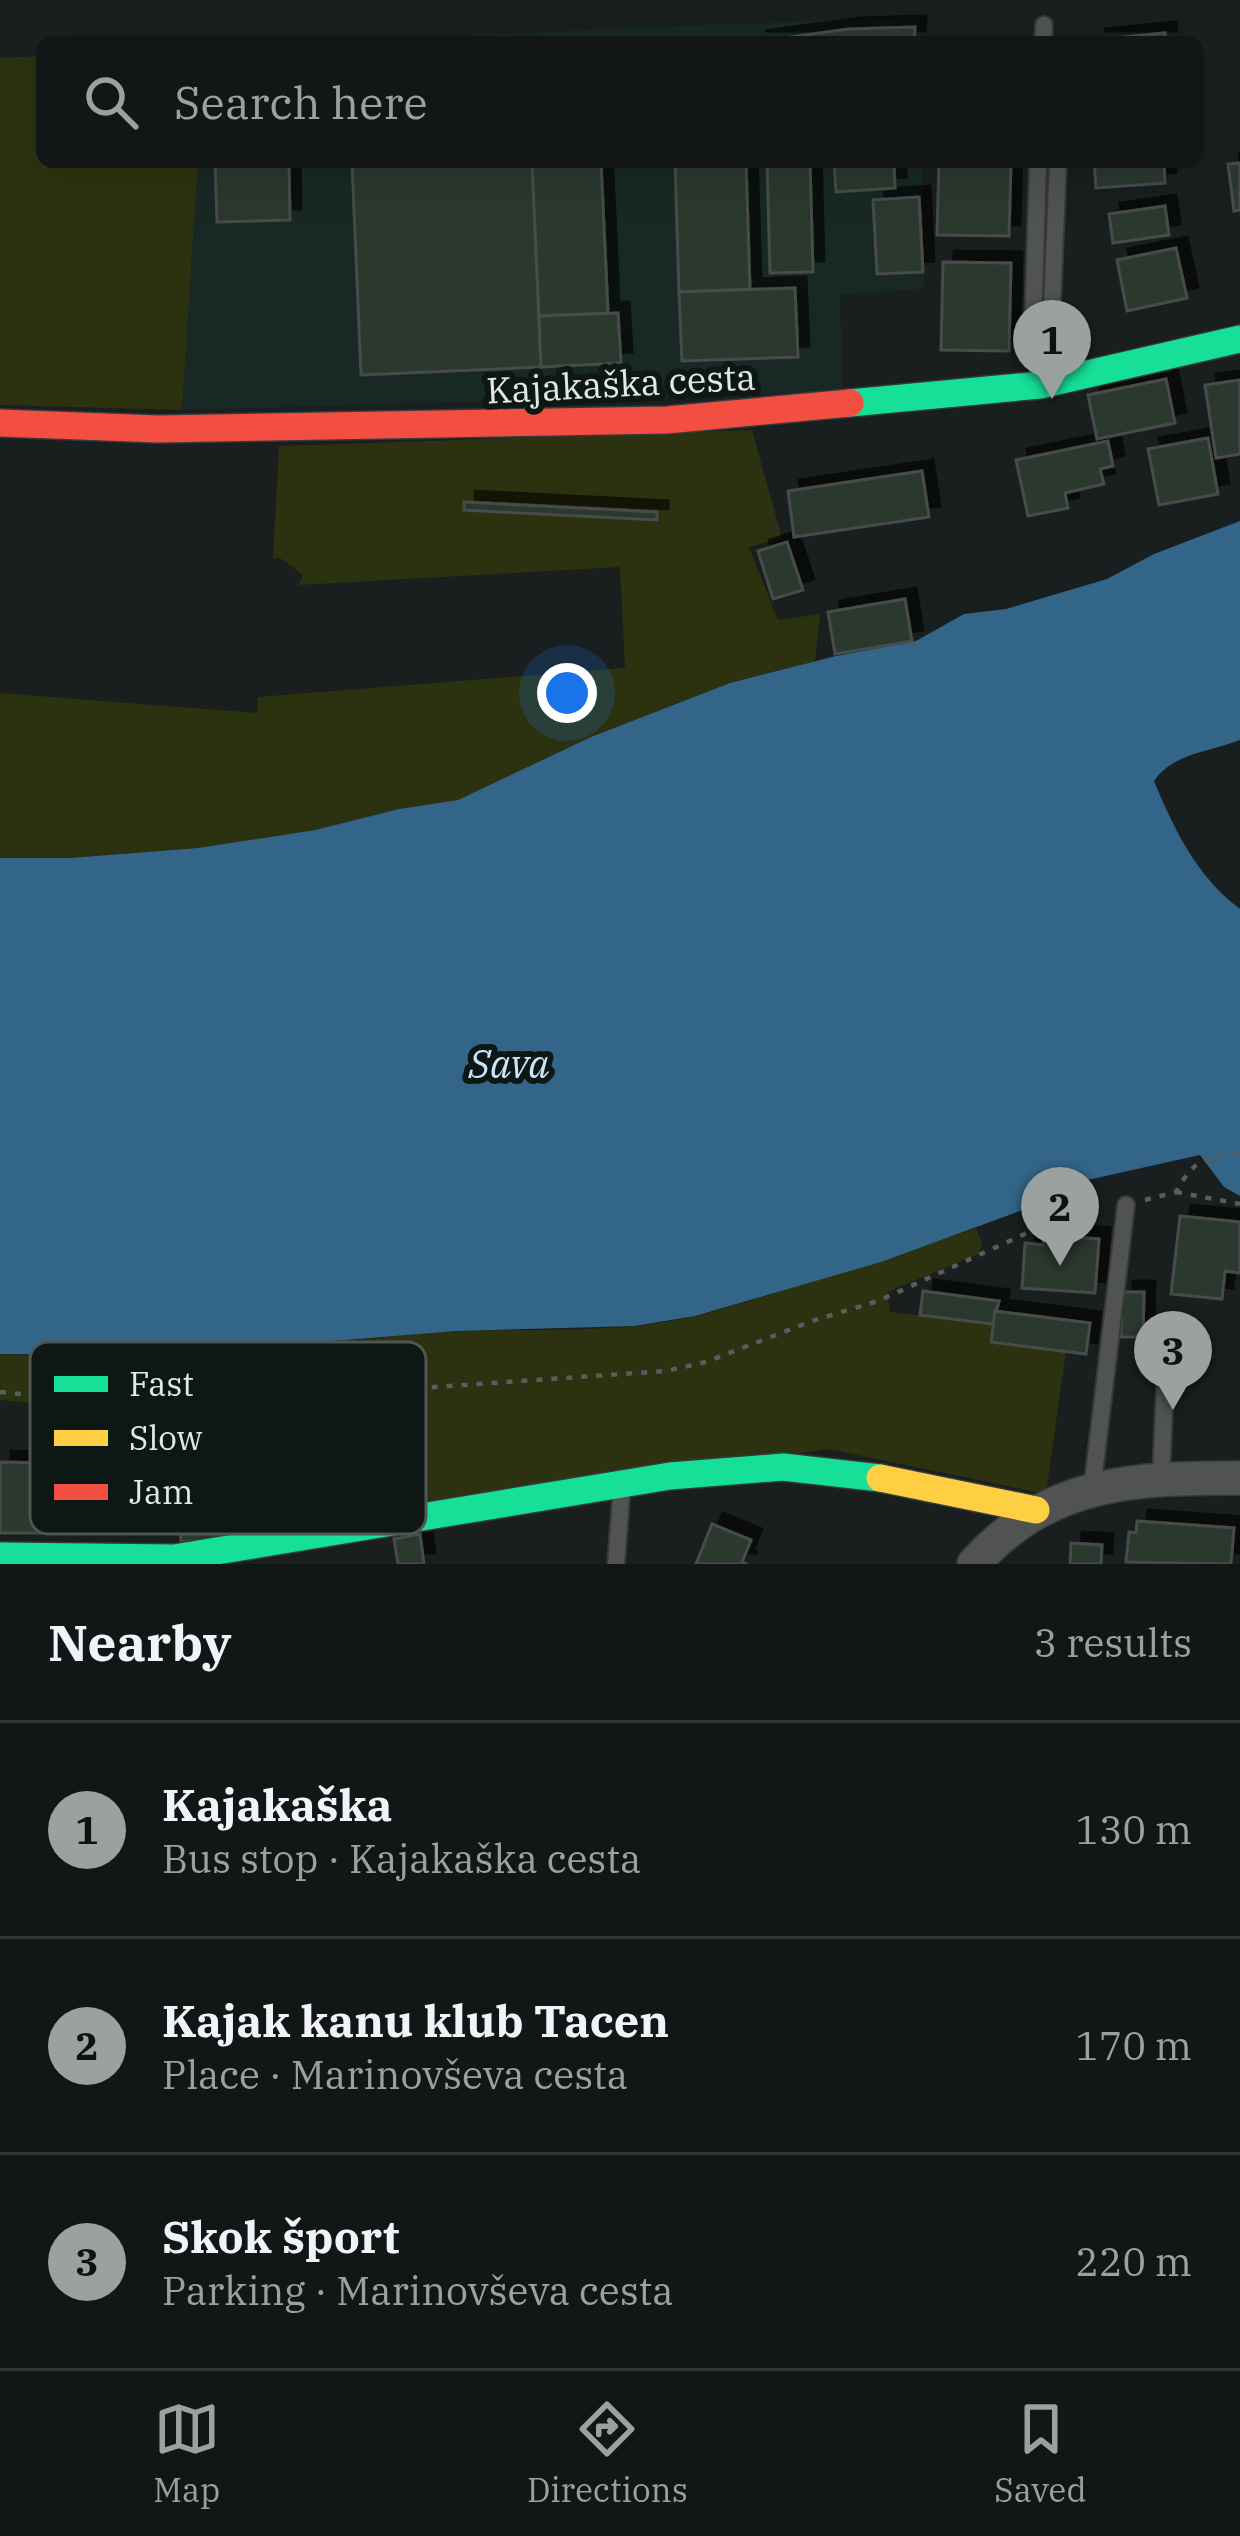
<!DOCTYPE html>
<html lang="en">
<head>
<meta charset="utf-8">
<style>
	:root { --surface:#131616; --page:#202323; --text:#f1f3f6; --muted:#9d9fa1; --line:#323535; --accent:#9ba1a0 }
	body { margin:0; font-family:"IBM Plex Serif",serif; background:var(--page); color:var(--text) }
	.you { position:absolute; left:567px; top:693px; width:42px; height:42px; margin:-30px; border:9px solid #fff; border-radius:50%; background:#1a73e8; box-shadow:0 0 0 18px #1a73e833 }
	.badge { display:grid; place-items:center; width:78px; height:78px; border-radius:50%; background:var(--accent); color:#111; font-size:39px; font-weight:700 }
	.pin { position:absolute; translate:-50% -99px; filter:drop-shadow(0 3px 6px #0008) }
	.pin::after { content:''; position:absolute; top:63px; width:42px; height:36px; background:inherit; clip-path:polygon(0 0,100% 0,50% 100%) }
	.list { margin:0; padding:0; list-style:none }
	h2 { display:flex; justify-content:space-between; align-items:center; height:156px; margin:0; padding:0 48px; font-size:51px }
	h2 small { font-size:39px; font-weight:400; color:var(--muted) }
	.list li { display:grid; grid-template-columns:78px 1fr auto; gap:36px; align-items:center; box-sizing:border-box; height:216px; padding:0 48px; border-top:3px solid var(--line) }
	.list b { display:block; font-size:45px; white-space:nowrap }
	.list p { margin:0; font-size:39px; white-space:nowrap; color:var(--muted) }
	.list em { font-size:39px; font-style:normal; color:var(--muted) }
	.icon { flex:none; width:66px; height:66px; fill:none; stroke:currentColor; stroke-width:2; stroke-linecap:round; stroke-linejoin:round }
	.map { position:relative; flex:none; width:1240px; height:1564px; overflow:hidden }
	.search { position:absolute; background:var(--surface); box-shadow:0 12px 48px #0002; left:36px; right:36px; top:36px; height:132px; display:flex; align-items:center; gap:30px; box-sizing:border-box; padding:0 42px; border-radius:18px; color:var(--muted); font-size:45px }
	.sheet { height:804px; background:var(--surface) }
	nav { display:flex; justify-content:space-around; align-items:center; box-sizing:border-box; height:168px; border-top:3px solid var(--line); background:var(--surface); font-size:33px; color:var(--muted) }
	nav a { display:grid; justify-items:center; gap:6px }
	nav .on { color:var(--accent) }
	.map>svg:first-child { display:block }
	.built { fill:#172825 }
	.green { fill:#2c3210 }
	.water { fill:#336588 }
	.building { fill:#2b372f; stroke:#474b49; stroke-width:3; filter:url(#shadow) }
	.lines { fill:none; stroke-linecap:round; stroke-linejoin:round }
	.lane-casing { stroke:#363939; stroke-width:20 }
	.street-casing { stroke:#363939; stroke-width:36 }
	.fast-casing { stroke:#363939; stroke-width:30 }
	.slow-casing { stroke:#363939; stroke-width:30 }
	.jam-casing { stroke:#363939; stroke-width:30 }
	.path { stroke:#5a5d5c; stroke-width:4.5; stroke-dasharray:6 9; stroke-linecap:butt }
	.lane { stroke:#515353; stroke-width:16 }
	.street { stroke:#515353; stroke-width:33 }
	.fast { stroke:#16e098; stroke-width:27 }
	.slow { stroke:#ffcf43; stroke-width:27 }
	.jam { stroke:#f24e42; stroke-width:27 }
	.labels { text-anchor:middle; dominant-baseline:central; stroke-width:12; stroke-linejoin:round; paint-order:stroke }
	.street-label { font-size:36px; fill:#e1e8e6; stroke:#0d1815 }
	.water-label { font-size:39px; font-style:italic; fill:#c8e6fe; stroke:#0d1815 }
	.key { fill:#0d1815; stroke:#4d5654; stroke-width:3 }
	.key-label { font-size:33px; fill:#e1e8e6 }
</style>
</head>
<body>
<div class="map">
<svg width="1240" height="1564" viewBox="0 0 1240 1564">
	<defs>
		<filter id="shadow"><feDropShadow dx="11" dy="-11" stdDeviation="0" flood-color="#0009"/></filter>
	</defs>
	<rect width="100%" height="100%" fill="#191e1e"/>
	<g class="built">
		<path d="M920,17V42H338L602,29Z"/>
		<path d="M198,162H922L924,289L840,295L843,392L182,410Z"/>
	</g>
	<g class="green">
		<path d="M42,56V162H198L182,410L0,405V58Z"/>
		<path d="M752,430L782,538L749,547L778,620L820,614L815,661L730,683L591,737L458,800L399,809L315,830L198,848L70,858H0V693L257,713L258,697L625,668L620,567L299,585L303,575L280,558L273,559L279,446Z"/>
		<path d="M976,1228L982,1244L978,1254L887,1292L890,1312L993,1324L992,1342L1066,1351L1046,1494L828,1449L345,1521L328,1403L90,1409L0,1400V1354C142,1363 277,1347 417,1334C489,1327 563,1333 635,1326C693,1320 748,1302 802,1284C860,1265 918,1249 976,1228Z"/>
	</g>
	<path class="water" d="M1240,521V740C1210,752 1173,753 1154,781C1174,829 1197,877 1240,909V1196L1224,1187L1200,1155L1074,1183L1028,1208L881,1262L695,1316L635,1326L456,1331L237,1349L197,1356L0,1354V858H70L198,848L315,830L399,809L458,800L591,737L730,683L836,656L916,641L964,614L1006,609L1107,579L1154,554Z"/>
	<g class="building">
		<path d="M915,27L914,42H754L849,29Z"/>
		<path d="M1165,33L1166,42H1095L1094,40Z"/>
		<path d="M215,162H289L290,220L217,222Z"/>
		<path d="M352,162H532L541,367L361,375Z"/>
		<path d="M532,162H601L608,313L539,316Z"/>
		<path d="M675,162H746L750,289L679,292Z"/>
		<path d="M767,162H810L813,272L770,273Z"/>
		<path d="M834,162H894L895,188L836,192Z"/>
		<path d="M939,162H1011L1009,236L937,235Z"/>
		<path d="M1094,162H1164L1165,183L1096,188Z"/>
		<path d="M1240,163V210L1234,211L1228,164Z"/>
		<path d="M919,197L923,272L877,274L873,200Z"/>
		<path d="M1165,206L1169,235L1113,243L1109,214Z"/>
		<path d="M1176,248L1187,298L1127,311L1117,260Z"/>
		<path d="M943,262L1011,263L1009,351L941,350Z"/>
		<path d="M795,288L798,357L682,361L679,292Z"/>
		<path d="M618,313L621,363L541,367L539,316Z"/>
		<path d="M1166,379L1175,423L1097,439L1088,395Z"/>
		<path d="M1240,380V454L1216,458L1205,385Z"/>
		<path d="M1208,438L1218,494L1159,505L1148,449Z"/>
		<path d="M1108,441L1113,466L1100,469L1104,484L1065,493L1068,508L1028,516L1016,460Z"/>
		<path d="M922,471L929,517L794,537L788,491Z"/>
		<path d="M464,502L657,512V520L464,510Z"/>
		<path d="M787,542L803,590L773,599L758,551Z"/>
		<path d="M905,599L912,641L835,654L828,612Z"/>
		<path d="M1180,1216L1240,1222V1273L1225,1271L1222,1299L1171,1294Z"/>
		<path d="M1044,1235L1099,1239L1095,1293L1022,1288L1025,1243L1043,1245Z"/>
		<path d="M923,1291L999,1301L993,1324L920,1315Z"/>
		<path d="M1122,1292H1144L1143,1337H1121Z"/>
		<path d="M995,1311L1090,1323L1086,1354L991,1342Z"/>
		<path d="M0,1462L46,1463L44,1533H0Z"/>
		<path d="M225,1477L229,1539L181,1542L178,1480Z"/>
		<path d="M1137,1521L1234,1528L1231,1564L1126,1562L1129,1532L1136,1533Z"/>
		<path d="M712,1524L751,1540L742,1562L747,1564H696Z"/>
		<path d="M420,1534L424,1564H398L394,1539Z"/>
		<path d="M1071,1543L1102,1545L1101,1564H1070Z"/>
	</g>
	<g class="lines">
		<defs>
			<g id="lane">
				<path d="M1043,42L1044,25"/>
				<path d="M1038,162L1033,328L1041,348"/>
				<path d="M1040,381L1041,348L1051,328L1058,162"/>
				<path d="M1161,1478L1166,1363"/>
				<path d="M1092,1490L1126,1205"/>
				<path d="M616,1564L622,1486"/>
			</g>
			<path id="street" d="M974,1564C1048,1480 1135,1478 1240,1478"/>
			<g id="fast">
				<path d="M850,403L1040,385L1240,339"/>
				<path d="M0,1556L174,1558L670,1476L783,1467L880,1478"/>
			</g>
			<path id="slow" d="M880,1478L1036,1510"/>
			<path id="jam" d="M0,423L158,429L667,420L850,403"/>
		</defs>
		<use href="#lane" class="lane-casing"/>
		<use href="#street" class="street-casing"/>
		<use href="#fast" class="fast-casing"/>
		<use href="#slow" class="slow-casing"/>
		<use href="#jam" class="jam-casing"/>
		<g class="path">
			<path d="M1176,1192L1240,1204"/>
			<path d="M1145,1200L1176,1192C1195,1158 1203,1159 1240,1153"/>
			<path d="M0,1392L94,1401L149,1385L206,1384L294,1393L362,1392L666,1371L706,1362L812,1321L878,1301L1049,1223L1104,1205"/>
			<path d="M362,1392L359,1454L369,1487"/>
		</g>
		<use href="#lane" class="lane"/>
		<use href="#street" class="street"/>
		<use href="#fast" class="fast"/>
		<use href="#slow" class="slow"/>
		<use href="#jam" class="jam"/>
	</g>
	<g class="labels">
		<g class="street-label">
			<text transform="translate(621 383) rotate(-3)">Kajakaška cesta</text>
		</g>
		<g class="water-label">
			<text x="509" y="1063">Sava</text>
		</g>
	</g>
	<rect x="30" y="1342" width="396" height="192" rx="18" class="key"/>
	<rect x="54" y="1376" width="54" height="16" fill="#16e098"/>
	<rect x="54" y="1430" width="54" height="16" fill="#ffcf43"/>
	<rect x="54" y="1484" width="54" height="16" fill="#f24e42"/>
	<g class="key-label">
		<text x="129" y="1396">Fast</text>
		<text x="129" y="1450">Slow</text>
		<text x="129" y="1504">Jam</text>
	</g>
</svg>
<div class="you"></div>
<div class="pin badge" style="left:1052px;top:399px">1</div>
<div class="pin badge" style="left:1060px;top:1266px">2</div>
<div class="pin badge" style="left:1173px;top:1410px">3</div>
<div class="search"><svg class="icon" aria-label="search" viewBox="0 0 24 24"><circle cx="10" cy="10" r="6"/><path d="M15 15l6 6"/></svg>Search here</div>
</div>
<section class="sheet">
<h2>Nearby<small>3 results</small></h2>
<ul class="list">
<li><span class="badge">1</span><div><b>Kajakaška</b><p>Bus stop · Kajakaška cesta</p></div><em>130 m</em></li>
<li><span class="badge">2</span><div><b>Kajak kanu klub Tacen</b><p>Place · Marinovševa cesta</p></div><em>170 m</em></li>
<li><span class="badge">3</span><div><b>Skok šport</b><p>Parking · Marinovševa cesta</p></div><em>220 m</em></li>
</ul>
</section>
<nav>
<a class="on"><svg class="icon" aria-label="map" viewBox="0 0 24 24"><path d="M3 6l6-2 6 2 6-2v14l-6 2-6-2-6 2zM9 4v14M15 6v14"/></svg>Map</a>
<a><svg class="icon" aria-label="directions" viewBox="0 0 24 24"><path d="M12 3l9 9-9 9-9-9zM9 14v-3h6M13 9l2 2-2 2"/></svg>Directions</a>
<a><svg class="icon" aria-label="saved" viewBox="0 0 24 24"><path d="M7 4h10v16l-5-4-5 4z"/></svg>Saved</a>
</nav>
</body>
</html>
